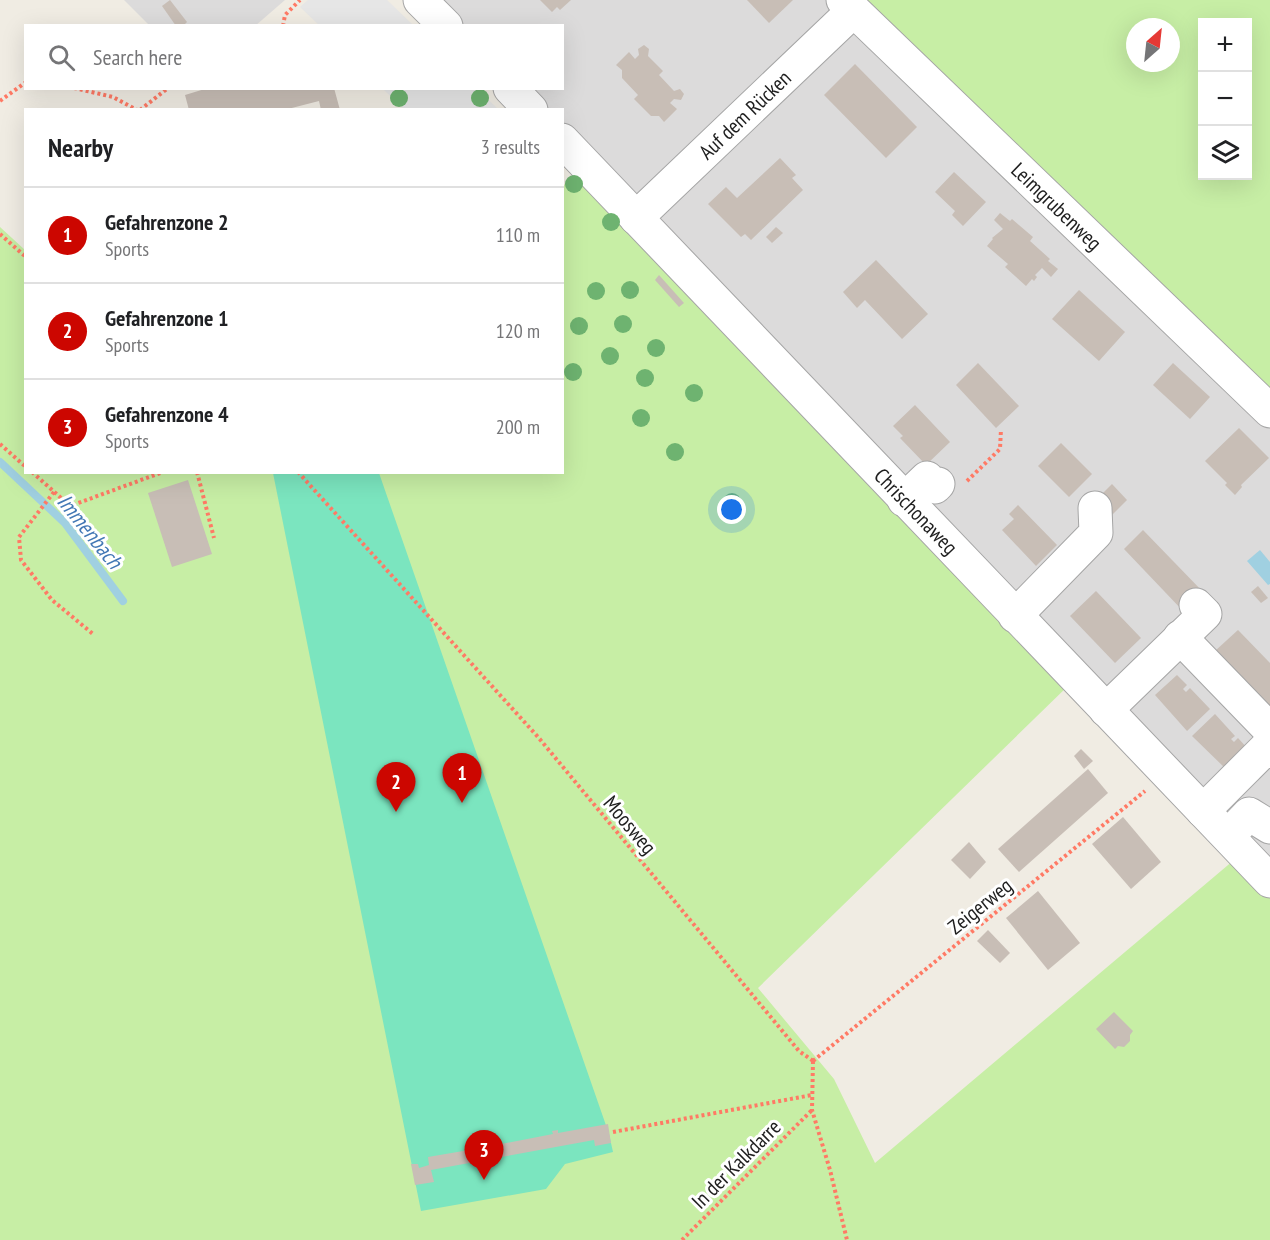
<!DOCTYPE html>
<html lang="en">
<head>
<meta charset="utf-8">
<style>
	:root { --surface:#fff; --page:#f6f6f6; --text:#202124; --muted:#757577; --line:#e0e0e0; --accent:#cc0600 }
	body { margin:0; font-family:"PT Sans Narrow",sans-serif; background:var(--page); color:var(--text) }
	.controls { position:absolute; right:18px; top:18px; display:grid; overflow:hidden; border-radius:0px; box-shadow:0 6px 24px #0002 }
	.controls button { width:54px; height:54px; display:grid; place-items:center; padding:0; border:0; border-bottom:2px solid var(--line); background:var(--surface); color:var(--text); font:30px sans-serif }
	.compass { position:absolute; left:1126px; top:18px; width:54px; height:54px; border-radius:50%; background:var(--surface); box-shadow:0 6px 24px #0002; rotate:27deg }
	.you { position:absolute; left:732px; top:510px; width:21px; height:21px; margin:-15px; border:4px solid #fff; border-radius:50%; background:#1a73e8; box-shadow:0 0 0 9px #1a73e833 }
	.badge { display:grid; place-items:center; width:39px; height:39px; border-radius:50%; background:var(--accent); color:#fff; font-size:20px; font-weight:700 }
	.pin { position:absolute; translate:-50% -50px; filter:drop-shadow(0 2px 3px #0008) }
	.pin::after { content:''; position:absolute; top:32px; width:21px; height:18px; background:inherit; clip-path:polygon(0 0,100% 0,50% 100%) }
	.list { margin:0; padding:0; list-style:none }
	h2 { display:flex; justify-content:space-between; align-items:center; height:78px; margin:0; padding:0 24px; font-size:26px }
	h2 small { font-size:20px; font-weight:400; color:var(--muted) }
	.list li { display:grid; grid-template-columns:39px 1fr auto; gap:18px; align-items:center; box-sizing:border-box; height:96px; padding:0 24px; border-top:2px solid var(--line) }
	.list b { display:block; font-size:22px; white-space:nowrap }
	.list p { margin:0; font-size:20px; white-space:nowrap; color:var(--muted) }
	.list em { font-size:20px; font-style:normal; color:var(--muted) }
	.icon { flex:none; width:33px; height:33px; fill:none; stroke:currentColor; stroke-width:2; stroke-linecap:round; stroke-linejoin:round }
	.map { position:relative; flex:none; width:1270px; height:1240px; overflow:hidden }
	.search { position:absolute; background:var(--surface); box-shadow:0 6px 24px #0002; left:24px; top:24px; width:540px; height:66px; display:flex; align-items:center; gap:15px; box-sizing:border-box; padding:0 21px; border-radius:0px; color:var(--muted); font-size:22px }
	.panel { position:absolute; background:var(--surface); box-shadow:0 6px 24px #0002; left:24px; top:108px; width:540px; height:366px; border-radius:0px }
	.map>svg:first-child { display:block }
	.residential { fill:#dcdbdb }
	.grass { fill:#c7eea5; fill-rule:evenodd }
	.pitch { fill:#7be5bf }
	.parking { fill:#e6e6e6 }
	.water { fill:#a0d0e1 }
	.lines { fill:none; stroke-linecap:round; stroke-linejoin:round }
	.stream { stroke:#a0d0e1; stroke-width:8 }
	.building { fill:#c8beb6 }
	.minor-casing { stroke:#a5a5a5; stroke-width:35 }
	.path { stroke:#ff7a65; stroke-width:4; stroke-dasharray:3 3; stroke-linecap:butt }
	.minor { stroke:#fff; stroke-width:33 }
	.tree { fill:#6eb370 }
	.labels { text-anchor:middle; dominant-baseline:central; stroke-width:6; stroke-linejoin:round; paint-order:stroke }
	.street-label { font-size:21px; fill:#1e1e1e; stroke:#fff }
	.water-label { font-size:22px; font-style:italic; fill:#4378b5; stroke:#fff }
</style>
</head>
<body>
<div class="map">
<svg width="1270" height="1240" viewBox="0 0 1270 1240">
	<rect width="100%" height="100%" fill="#f0ece3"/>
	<g class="residential">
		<path d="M124,0H285L255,26L149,25Z"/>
		<path d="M420,0H855L1270,396V898L563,140L562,110L531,109L510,89L562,88V26L446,25Z"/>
	</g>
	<g class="grass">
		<path d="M855,0H1270V396ZM1202,22H1248V176H1202ZM1135,27H1171V63H1135Z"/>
		<path d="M585,164L1070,684L758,988L834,1079L875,1163L1234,860L1270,898V1240H0V227L25,250L26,472H562L563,186Z"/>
	</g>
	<path class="pitch" d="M273,473H379L609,1134L613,1152L565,1164L546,1189L421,1211Z"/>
	<g class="parking">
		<path d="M308,0H387L413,25H319L300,7Z"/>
		<path d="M383,89H477L498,109H404Z"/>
	</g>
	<path class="water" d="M1260,550L1270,562V584L1268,585L1247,561Z"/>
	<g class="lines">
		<path class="stream" d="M0,462L65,523L123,601"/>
	</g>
	<g class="building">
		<path d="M170,0L187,22L183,26H176L162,6Z"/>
		<path d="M540,0H571L560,10L557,7L552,12Z"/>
		<path d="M747,0H793L769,23Z"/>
		<path d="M644,45L649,49L648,56L663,71L659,75L674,91L680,89L684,94L681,100L674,99L670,103L677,109L664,122L659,116H651L634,99L638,95L622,78V70L616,65L629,52L635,59L639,55L638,49Z"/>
		<path d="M855,64L917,127L886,158L824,95Z"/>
		<path d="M208,88H334L340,110H321L319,101L284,110H189L185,95Z"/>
		<path d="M780,158L796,175L792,178L803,190L751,240L745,234L741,237L708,204L726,187L737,198Z"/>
		<path d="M954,172L986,202L963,226L952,215L955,211L935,192Z"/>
		<path d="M1000,213L1010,221L1012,219L1033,237L1030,241L1050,259L1048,261L1058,269L1051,277L1042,268L1035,275L1037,277L1034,281L1032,279L1026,286L1005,267L1008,264L987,246L993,239L992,238L1003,229L994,220Z"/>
		<path d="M776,227L783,233L772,243L766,237Z"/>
		<path d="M876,260L928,314L902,339L865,300L857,308L843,292Z"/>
		<path d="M659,275L684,303L679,307L655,280Z"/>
		<path d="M1079,290L1125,332L1099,361L1052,319Z"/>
		<path d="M978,363L1019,406L996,428L956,385Z"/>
		<path d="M1173,363L1210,397L1190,419L1153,385Z"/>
		<path d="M915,405L950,442L926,465L900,438L903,436L893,426Z"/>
		<path d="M1239,428L1269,458L1241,485L1242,487L1235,495L1225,485L1227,483L1205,461Z"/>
		<path d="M1061,443L1092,474L1069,497L1038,466Z"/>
		<path d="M188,480L212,554L172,567L148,493Z"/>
		<path d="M1112,484L1127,500L1112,515L1097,499Z"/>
		<path d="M1018,505L1057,545L1036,566L1002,530L1014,519L1009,514Z"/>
		<path d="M1143,530L1204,593L1184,612L1124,549Z"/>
		<path d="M1258,586L1268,598L1261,603L1251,592Z"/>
		<path d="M1096,591L1141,638L1115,663L1070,616Z"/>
		<path d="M1238,630L1270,663V708L1215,651Z"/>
		<path d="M1177,675L1187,685L1183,689L1186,692L1190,688L1210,709L1187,731L1155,695Z"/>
		<path d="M1215,714L1235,736L1231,739L1234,742L1238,738L1248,749L1227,770L1192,736Z"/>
		<path d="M1081,749L1093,761L1084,769L1074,756Z"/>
		<path d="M1088,769L1108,793L1019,872L998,849Z"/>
		<path d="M1123,817L1161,862L1131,889L1092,844Z"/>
		<path d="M969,842L986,862L970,879L951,860Z"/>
		<path d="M1038,891L1080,943L1048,970L1006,918Z"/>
		<path d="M988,930L1010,953L1000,963L977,941Z"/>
		<path d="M1114,1012L1133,1031L1130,1035V1041L1124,1047L1118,1046L1115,1049L1096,1029Z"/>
		<path d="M608,1124L611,1143L595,1146L594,1140L431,1170L434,1182L415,1185L411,1164H418L419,1168L429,1165L428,1157L469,1150V1146L474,1145L475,1149L553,1134L552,1131L558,1130V1133Z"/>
	</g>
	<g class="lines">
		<defs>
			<g id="minor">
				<path d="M420,0L446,26"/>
				<path id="s1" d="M843,0L1270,411"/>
				<path d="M510,88L531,110"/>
				<path id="s2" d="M562,140L1270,881"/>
				<path id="s3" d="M636,218L853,11"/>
				<path d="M904,500L927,478L935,487L938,484"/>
				<path d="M1015,616L1096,533L1095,508"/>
				<path d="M1180,637L1270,730"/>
				<path d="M1106,710L1205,614L1196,605"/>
				<path d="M1203,811L1270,744"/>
				<path d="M1228,836L1249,814L1270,827"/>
			</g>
		</defs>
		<use href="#minor" class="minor-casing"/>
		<g class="path">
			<path d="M283,26L285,15L300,0"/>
			<path d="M74,88L113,97L137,110"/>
			<path d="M0,101L26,82"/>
			<path d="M140,110L168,88"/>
			<path d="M0,234L26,257"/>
			<path d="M0,444L26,467"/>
			<path d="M32,472L70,506L163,472"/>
			<path d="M197,472L214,538"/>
			<path d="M298,472L538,737L799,1051L813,1061"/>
			<path d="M967,481L1000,449L1001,429"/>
			<path d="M54,492L19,537L21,560L52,600L93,634"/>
			<path d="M813,1061L1145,791"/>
			<path d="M813,1061L812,1110L830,1170L847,1240"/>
			<path d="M613,1132L812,1095"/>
			<path d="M682,1240L812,1110"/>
		</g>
		<use href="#minor" class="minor"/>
	</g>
	<g class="tree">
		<circle cx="399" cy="98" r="9"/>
		<circle cx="480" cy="98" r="9"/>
		<circle cx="574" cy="184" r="9"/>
		<circle cx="611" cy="222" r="9"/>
		<circle cx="630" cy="290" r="9"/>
		<circle cx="596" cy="291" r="9"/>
		<circle cx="623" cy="324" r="9"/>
		<circle cx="579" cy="326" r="9"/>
		<circle cx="656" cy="348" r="9"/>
		<circle cx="610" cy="356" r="9"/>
		<circle cx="573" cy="372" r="9"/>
		<circle cx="645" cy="378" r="9"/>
		<circle cx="694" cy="393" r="9"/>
		<circle cx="641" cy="418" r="9"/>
		<circle cx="675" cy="452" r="9"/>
		<circle cx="732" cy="502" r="9"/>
	</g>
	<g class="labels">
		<g class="street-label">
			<text stroke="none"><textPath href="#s3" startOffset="150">Auf dem Rücken</textPath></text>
			<text stroke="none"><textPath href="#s1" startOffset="297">Leimgrubenweg</textPath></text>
			<text stroke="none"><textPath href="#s2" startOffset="513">Chrischonaweg</textPath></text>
			<text transform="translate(630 825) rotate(50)">Moosweg</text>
			<text transform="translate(980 906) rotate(-39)">Zeigerweg</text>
			<text transform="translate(736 1164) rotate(-45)">In der Kalkdarre</text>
		</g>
		<g class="water-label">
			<text transform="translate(90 531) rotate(51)">Immenbach</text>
		</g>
	</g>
</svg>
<div class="controls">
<button>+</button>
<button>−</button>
<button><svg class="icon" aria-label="layers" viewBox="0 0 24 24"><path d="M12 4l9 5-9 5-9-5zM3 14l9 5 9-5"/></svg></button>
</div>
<svg class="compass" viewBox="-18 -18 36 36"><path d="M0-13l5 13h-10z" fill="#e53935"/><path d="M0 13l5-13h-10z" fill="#757577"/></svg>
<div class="you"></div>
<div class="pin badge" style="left:462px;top:803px">1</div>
<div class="pin badge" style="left:396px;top:812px">2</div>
<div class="pin badge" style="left:484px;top:1180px">3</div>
<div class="search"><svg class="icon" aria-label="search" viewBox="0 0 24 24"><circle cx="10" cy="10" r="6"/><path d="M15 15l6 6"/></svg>Search here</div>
<section class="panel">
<h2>Nearby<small>3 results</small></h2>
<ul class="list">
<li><span class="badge">1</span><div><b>Gefahrenzone 2</b><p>Sports</p></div><em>110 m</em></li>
<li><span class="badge">2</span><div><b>Gefahrenzone 1</b><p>Sports</p></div><em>120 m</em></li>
<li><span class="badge">3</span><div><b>Gefahrenzone 4</b><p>Sports</p></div><em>200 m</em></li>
</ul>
</section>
</div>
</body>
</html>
